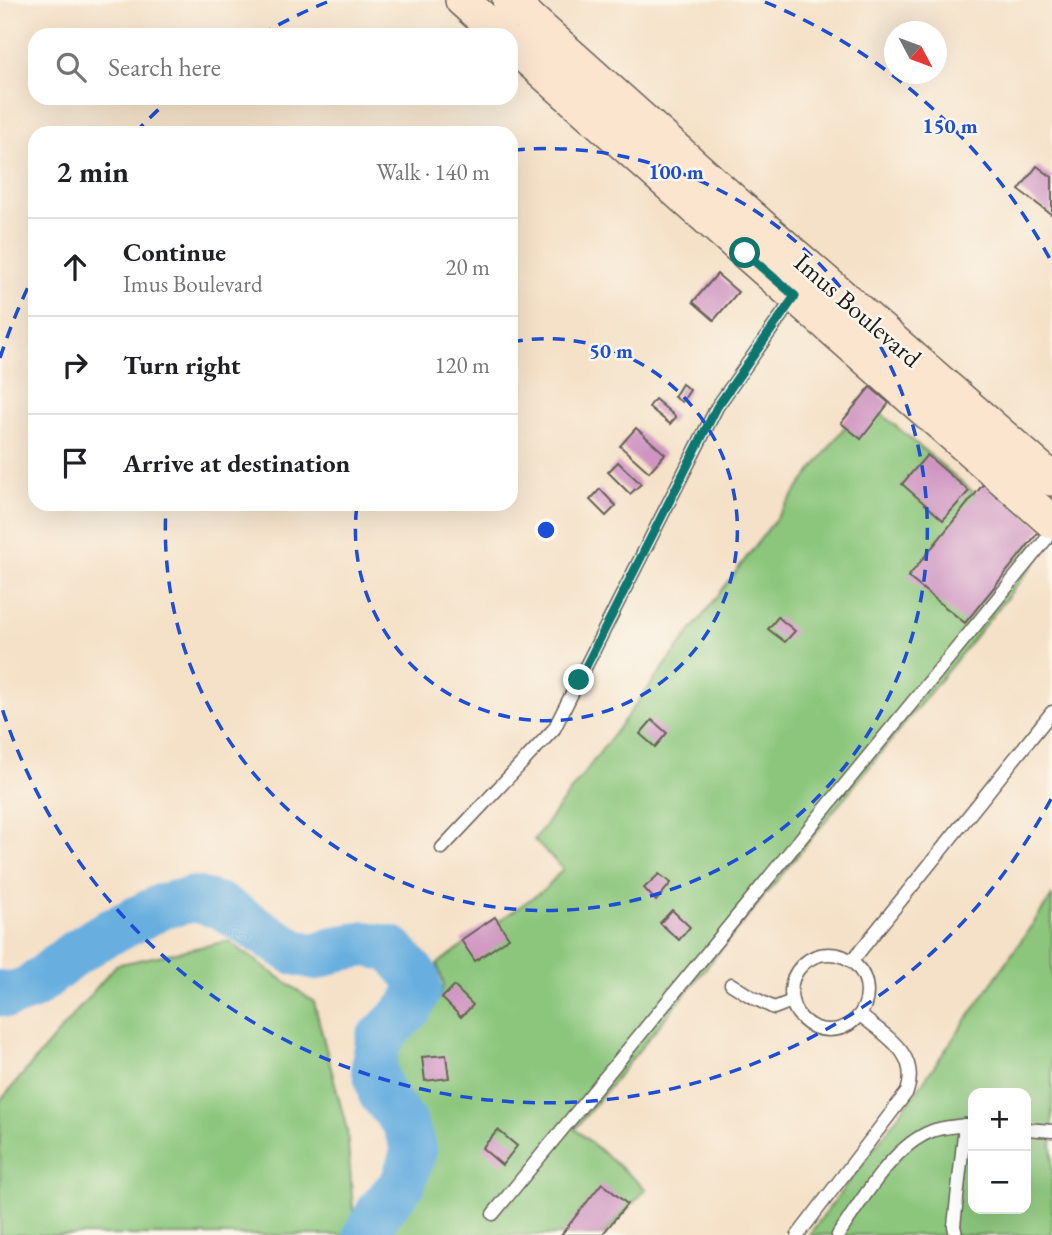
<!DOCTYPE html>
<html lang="en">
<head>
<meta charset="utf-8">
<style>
	:root { --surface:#fff; --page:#f2f2f2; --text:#202124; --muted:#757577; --line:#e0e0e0 }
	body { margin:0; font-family:"EB Garamond",serif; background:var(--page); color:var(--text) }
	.controls { position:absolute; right:21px; bottom:21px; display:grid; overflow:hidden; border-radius:14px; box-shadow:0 7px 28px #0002 }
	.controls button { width:63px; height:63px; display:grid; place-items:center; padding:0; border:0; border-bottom:2px solid var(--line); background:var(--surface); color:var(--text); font:35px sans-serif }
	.compass { position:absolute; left:884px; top:21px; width:63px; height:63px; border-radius:50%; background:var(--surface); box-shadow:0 7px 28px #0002; rotate:131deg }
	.stop { position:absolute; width:21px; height:21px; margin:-16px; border:5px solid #0f766e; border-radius:50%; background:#fff }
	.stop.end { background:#0f766e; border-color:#fff; box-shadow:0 2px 7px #0008 }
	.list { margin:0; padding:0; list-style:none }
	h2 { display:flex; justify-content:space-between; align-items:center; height:91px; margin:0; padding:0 28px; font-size:30px }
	h2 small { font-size:23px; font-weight:400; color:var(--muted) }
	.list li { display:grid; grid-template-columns:46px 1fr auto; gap:21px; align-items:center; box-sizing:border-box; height:98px; padding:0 28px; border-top:2px solid var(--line) }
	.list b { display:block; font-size:26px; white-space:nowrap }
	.list p { margin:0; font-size:23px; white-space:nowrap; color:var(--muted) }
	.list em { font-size:23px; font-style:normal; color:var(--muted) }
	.icon { flex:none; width:38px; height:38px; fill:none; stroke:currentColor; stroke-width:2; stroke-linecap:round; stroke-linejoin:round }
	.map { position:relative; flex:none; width:1052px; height:1235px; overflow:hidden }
	.search { position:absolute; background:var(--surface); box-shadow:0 7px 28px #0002; left:28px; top:28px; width:490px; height:77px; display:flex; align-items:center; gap:18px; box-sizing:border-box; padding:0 24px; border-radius:21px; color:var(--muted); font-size:26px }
	.panel { position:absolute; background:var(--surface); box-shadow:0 7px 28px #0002; left:28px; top:126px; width:490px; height:385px; border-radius:21px }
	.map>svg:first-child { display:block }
	.green { fill:#8bc67b; stroke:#54714c; stroke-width:2; fill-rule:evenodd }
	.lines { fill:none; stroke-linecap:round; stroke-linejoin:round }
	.river { stroke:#68afdf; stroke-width:46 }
	.building { fill:#cf94c1 }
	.service-casing { stroke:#686158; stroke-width:15 }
	.secondary-casing { stroke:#686158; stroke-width:36 }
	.service { stroke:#fff; stroke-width:12 }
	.secondary { stroke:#fce5cf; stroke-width:33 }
	.route { stroke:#0f766e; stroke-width:9 }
	.ring { fill:none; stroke:#1d4ed8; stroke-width:3.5; stroke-dasharray:12 9 }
	.labels { text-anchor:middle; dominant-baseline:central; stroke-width:5; stroke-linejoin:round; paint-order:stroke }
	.street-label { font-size:26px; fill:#1c1c1c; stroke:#fbf7ec }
	.centre { fill:#1d4ed8; stroke:#fbf7ec; stroke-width:3.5 }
	.ring-label { font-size:21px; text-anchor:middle; font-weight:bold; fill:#1d4ed8; stroke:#fbf7ec; stroke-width:5; stroke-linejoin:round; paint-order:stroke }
</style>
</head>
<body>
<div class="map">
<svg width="1052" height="1235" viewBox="0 0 1052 1235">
	<rect width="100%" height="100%" fill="#fbf7ec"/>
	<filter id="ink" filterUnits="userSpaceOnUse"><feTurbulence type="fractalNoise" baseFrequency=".0143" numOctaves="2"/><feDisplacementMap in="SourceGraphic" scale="14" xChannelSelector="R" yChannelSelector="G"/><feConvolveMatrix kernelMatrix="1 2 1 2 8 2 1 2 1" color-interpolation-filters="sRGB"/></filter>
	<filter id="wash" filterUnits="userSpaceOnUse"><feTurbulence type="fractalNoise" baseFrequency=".00686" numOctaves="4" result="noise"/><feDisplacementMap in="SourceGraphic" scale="28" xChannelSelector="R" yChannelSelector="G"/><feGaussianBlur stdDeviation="1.57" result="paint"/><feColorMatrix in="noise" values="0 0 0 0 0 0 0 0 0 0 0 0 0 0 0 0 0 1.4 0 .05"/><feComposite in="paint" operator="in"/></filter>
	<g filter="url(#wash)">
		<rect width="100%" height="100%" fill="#f5e1c7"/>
		<g class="green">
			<path d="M865,400L1044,552L575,1129L646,1189L604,1235H394V1219L427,1162L415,1116L385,1092L381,1080L398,1052L439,998L444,984L437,964L545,889L563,869L534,840Z"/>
			<path d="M1052,896V1235H809L919,1088ZM973,1093H1026V1209H973Z"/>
			<path d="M228,941L314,1002L347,1130L355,1235H0V1101L116,965Z"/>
		</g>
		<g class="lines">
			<path class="river" d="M0,993L10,995L31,988L72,955L102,936L163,906L194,899L220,906L294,952L317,957L335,949L366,944L392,949L417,978L419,988L410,1008L378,1040L374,1067L381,1094L404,1122L414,1150L403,1183L380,1210L366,1235"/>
		</g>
		<g id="blocks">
			<g class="building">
				<path d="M1037,166L1052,177V215L1019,190Z"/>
				<path d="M717,274L738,292L714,320L693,302Z"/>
				<path d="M682,384L690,390L682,402L674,397Z"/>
				<path d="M870,387L889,403L861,439L841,423Z"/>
				<path d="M655,399L676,417L670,424L649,407Z"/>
				<path d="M636,428L665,454L649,472L620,446Z"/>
				<path d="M927,455L969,491L943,520L902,484Z"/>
				<path d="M618,462L641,484L630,494L608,472Z"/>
				<path d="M985,482L1042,528L965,623L908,577Z"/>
				<path d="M600,489L616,506L606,516L590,500Z"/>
				<path d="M778,617L795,631L785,642L768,629Z"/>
				<path d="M652,720L667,733L655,747L640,734Z"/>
				<path d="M659,874L671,883L656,901L644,888Z"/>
				<path d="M672,910L690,927L679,940L660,923Z"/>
				<path d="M495,917L509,938L475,961L461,940Z"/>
				<path d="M454,986L473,1005L461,1017L442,998Z"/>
				<path d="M446,1055L449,1078L425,1081L422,1057Z"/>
				<path d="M498,1130L517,1146L502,1165L482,1148Z"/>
				<path d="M602,1183L627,1204L602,1235H561Z"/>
			</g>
		</g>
	</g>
	<g filter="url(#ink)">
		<use href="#blocks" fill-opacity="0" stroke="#686158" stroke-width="2"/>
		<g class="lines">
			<defs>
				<g id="service">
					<path d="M442,848L554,729L717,407L795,296"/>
					<circle cx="829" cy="992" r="38"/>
					<path d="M852,961L1052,712"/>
					<path d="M731,984L750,996L774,1008L792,1001"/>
					<path d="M1026,1129L1052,1131"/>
					<path d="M493,1214L1052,532"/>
					<path d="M798,1235L907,1092C920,1054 886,1036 860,1015"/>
					<path d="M838,1235C862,1201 892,1146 932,1131C942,1127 954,1127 965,1125"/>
					<path d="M956,1235L954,1226L965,1125L973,1126"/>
				</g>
				<g id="secondary">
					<path d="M462,0L501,35"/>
					<path d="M509,0L766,230L1052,479"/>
					<path d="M511,44L745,252L1052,522"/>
				</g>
			</defs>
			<use href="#service" class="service-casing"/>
			<use href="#secondary" class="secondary-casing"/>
			<use href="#service" class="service"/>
			<use href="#secondary" class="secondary"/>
		</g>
	</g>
	<g class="lines" filter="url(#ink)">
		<path class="route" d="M579,680L717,407L795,296L745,253"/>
	</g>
	<g class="ring">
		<path d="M511 342A191 191 0 1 1 357 505"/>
		<path d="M513 150A381 381 0 1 1 166 507"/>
		<path d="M1051 799A572 572 0 0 1 0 702M0 358A572 572 0 0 1 34 275M135 133A572 572 0 0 1 171 98M260 35A572 572 0 0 1 327 2M765 2A572 572 0 0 1 1051 261"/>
	</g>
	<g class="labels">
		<g class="street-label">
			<text transform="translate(858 310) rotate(41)">Imus Boulevard</text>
		</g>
	</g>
	<circle cx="546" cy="530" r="10" class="centre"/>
	<g class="ring-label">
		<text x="950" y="133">150 m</text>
		<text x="676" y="179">100 m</text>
		<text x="611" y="358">50 m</text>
	</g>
</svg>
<div class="controls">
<button>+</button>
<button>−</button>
</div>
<svg class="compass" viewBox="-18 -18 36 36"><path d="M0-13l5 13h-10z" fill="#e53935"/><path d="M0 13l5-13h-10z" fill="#757577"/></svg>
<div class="stop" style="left:745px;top:253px"></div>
<div class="stop end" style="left:579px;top:680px"></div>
<div class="search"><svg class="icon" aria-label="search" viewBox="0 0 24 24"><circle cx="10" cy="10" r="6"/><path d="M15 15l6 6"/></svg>Search here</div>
<section class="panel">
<h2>2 min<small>Walk · 140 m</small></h2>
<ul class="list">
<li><svg class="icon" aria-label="ahead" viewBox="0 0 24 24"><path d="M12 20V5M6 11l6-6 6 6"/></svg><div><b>Continue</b><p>Imus Boulevard</p></div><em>20 m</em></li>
<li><svg class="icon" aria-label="right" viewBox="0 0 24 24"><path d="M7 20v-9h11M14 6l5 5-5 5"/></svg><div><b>Turn right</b></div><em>120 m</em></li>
<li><svg class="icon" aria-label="arrive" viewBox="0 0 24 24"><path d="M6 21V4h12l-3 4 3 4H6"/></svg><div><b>Arrive at destination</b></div></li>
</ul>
</section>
</div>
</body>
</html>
